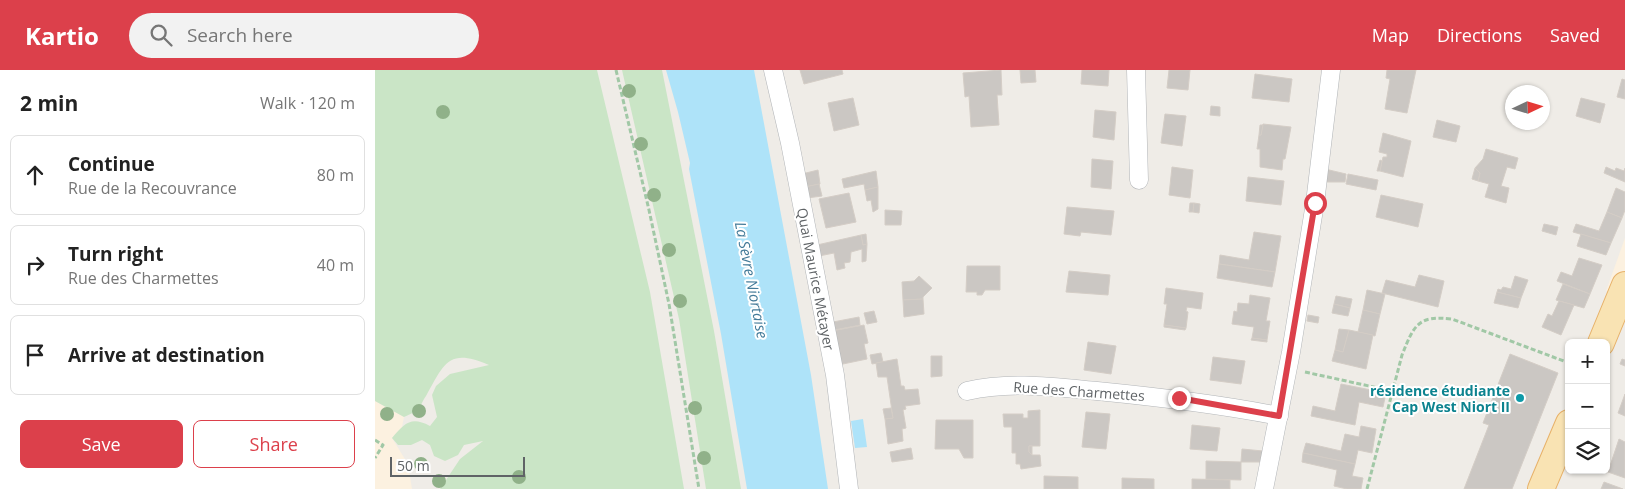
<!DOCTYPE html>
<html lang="en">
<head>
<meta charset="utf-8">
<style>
	:root { --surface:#fff; --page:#f2f2f2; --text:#222; --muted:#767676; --line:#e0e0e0; --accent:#dc404b }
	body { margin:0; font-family:"Open Sans",sans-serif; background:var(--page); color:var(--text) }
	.controls { position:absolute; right:15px; bottom:15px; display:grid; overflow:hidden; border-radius:8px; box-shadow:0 1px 4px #0004 }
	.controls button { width:45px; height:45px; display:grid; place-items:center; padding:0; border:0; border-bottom:1px solid var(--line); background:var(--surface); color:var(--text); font:25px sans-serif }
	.compass { position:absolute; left:1130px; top:15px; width:45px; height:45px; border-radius:50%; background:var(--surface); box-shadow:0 1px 4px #0004; rotate:86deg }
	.scale { position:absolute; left:15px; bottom:12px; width:135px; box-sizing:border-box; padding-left:5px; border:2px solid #5f6366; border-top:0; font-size:14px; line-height:18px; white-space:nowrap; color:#5f6366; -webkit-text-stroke:4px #fff; paint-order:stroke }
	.stop { position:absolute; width:15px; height:15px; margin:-11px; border:4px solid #dc404b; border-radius:50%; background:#fff }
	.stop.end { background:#dc404b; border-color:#fff; box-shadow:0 1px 5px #0008 }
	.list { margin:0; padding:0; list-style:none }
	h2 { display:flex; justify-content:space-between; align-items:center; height:65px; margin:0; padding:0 20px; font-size:21px }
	h2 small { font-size:16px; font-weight:400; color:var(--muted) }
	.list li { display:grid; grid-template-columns:32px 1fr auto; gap:15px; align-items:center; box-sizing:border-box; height:80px; margin:0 10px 10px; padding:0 10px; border:1px solid var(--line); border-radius:8px }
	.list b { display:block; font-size:19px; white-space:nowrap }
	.list p { margin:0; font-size:16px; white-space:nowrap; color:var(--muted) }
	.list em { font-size:16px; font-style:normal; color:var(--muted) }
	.actions { display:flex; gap:10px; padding:15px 20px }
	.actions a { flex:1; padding:11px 0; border:1px solid var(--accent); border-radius:8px; text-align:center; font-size:18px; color:var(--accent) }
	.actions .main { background:var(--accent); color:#fff }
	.icon { flex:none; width:28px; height:28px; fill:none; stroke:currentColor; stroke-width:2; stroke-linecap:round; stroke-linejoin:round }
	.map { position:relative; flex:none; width:1250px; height:419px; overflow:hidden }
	header { display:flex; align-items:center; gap:30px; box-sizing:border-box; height:70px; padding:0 25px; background:var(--accent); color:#fff }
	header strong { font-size:24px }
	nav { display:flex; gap:28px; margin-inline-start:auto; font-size:18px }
	.search { width:350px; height:45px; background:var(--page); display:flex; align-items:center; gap:12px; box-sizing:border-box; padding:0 18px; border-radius:28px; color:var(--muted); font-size:19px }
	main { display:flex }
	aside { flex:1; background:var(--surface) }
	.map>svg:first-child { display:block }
	.commercial { fill:#fcf1e0 }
	.green { fill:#cae5c6 }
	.water { fill:#aee3f9 }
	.building { fill:#cbc7c3; stroke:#d4cdc6 }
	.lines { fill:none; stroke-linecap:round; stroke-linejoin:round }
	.street-casing { stroke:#b2b5b8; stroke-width:19 }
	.primary-casing { stroke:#e7b169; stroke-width:28 }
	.path { stroke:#a1c8a6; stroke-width:3; stroke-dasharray:5 2.5; stroke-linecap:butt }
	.street { stroke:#fff; stroke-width:18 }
	.primary { stroke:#f9e3b3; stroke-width:26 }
	.tree { fill:#90b189 }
	.route { stroke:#dc404b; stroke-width:6 }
	.culture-dot { fill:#0f9aa8; stroke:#fff; stroke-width:2 }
	.labels { text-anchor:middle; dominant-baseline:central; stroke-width:4; stroke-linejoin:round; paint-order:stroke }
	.street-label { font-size:14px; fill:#5f6366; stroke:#fff }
	.culture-label { font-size:14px; font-weight:bold; fill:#0d838f; stroke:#fff; text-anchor:end }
	.water-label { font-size:15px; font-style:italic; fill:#447b99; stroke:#fff }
</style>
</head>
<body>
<header>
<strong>Kartio</strong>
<div class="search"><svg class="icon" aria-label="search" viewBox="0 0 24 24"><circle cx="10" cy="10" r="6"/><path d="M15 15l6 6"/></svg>Search here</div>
<nav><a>Map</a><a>Directions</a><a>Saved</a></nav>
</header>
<main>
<aside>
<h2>2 min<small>Walk · 120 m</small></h2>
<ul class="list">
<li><svg class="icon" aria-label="ahead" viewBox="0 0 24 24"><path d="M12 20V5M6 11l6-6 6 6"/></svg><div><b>Continue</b><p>Rue de la Recouvrance</p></div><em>80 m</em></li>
<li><svg class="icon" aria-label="right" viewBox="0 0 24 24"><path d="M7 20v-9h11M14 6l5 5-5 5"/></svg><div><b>Turn right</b><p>Rue des Charmettes</p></div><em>40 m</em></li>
<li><svg class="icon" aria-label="arrive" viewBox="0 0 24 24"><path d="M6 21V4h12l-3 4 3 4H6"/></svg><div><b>Arrive at destination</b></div></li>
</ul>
<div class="actions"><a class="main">Save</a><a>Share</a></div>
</aside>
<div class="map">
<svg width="1250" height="419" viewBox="0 0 1250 419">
	<rect width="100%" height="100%" fill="#efece7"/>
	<g class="commercial">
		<path d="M1250,168V228L1231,221Z"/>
		<path d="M0,331L29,347L27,357L17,368L33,394L37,419H0Z"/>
	</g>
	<g class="green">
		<path d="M0,0H222L275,222L309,419H65L85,389L108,371L89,375L83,385L70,391L59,386L55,375L47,370L36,375H23L17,368C30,353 36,346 55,356L62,347L57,325L61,316L75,304L114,295C73,277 69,294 51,326C48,330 46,336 43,339C39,343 33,345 29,347L0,331Z"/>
		<path d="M247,0H287L339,261L366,419H331L304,249Z"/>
	</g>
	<g class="water">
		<path d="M291,0H379L436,305L453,419H372L346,264L314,99L315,93L303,42Z"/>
		<path d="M488,349L492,377L480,378L476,351Z"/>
	</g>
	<g class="building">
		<path d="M425,0H467L468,4L429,14Z"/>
		<path d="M626,0L627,25H622L624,55L596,57L594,26L590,27L588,3Z"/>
		<path d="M645,0H660L661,12L646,13Z"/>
		<path d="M707,0H734L733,16L706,14Z"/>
		<path d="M794,0H815L813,20L792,18Z"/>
		<path d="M1012,0H1041L1032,43L1010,39L1015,9L1011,8Z"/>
		<path d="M880,4L917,9L914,32L877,28Z"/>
		<path d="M1247,9L1250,10V29L1242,27Z"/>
		<path d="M478,28L484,55L459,61L453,33Z"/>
		<path d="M1206,28L1230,34L1225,53L1201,46Z"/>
		<path d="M836,36L845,37V46L835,45Z"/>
		<path d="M720,40L741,42L739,70L718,67Z"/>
		<path d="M790,44L811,46L807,76L786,73Z"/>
		<path d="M1062,50L1085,56L1081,72L1058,67Z"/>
		<path d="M888,54L916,57L910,89H908L907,100L885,97V79H882L884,65H886Z"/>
		<path d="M885,55H888L886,65H884Z"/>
		<path d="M1008,63L1036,71L1028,107L1005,101L1008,87H1012V84L1004,82Z"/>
		<path d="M1111,79L1143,88L1140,99L1132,97L1126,116L1134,118L1131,133L1110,127L1114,114L1103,111L1105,103L1100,98L1108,89Z"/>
		<path d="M717,89L738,91L736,119L716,117Z"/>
		<path d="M1005,90L1007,91L1005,101H1002Z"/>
		<path d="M797,97L818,100L815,128L794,125Z"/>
		<path d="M1231,97L1240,101L1241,98L1249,101L1250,98V112L1229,103Z"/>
		<path d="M1100,98L1105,103L1103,111L1097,109Z"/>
		<path d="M950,99L971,104L970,112H948Z"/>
		<path d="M443,100L445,114L430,117L427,104Z"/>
		<path d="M501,101L503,117L490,120L489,114L469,118L467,109Z"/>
		<path d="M973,104L1003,110L1001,120L971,114Z"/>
		<path d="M873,107L909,111L906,135L871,131Z"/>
		<path d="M444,114L447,126L432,128L430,117Z"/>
		<path d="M503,117V139L498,142L496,130L492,131L490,120Z"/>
		<path d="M1241,118L1250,122V140L1247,148L1232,142Z"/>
		<path d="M474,123L481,152L451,158L444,129Z"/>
		<path d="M1006,125L1048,134L1043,157L1001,147Z"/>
		<path d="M815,133H819L818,142H814Z"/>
		<path d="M819,133L825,134L824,143L818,142Z"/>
		<path d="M692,137L739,141L736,165L706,162L705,166L689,164Z"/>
		<path d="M510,140L527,141L526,155H510Z"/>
		<path d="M1232,142L1247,148L1236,173L1198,162L1201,154L1224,161Z"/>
		<path d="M1169,154L1183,157L1181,165L1167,161Z"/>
		<path d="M879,162L906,166L900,202L844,194L845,185L874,190Z"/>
		<path d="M491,164L492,174L488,175L486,165Z"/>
		<path d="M1206,164L1236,173L1231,185L1202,176Z"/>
		<path d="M486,165L488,175L492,174L491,191L487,192V179L476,182L475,192L469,193L470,198L462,200L459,183L444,186L442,175Z"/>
		<path d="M1204,188L1227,195L1215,224L1182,211L1186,202L1197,206Z"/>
		<path d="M844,194L900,202L897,217L842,208Z"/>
		<path d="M592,196H625V220H610L607,225H602V222H591Z"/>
		<path d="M694,201L735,205L733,225L691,222Z"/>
		<path d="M1044,205L1069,211L1063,237L1007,223L1011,210L1040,217Z"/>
		<path d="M544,206L557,218L548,227V229L528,230L527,212L539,211Z"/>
		<path d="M1140,206L1153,210L1146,228L1122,222L1123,219L1126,220L1128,217L1136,219Z"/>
		<path d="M1188,214L1215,224L1209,238L1181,230Z"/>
		<path d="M791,218L828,223L826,239L812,237L811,241L813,242L811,258L789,255L792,234H789Z"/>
		<path d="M992,220L1010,224L1005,244L988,240Z"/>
		<path d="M1122,222L1146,228L1143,238L1119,233Z"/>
		<path d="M875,225L895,228L891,251H895L892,270L877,268L879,257L857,254L859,241L862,242L863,233L874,234Z"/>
		<path d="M961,226L977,229L975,238L959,234Z"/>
		<path d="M548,229L549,244L529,247L528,230Z"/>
		<path d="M1184,231L1199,235L1186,265L1167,257L1173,244L1177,246Z"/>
		<path d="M959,234L975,238L973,246L957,243Z"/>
		<path d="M988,240L1005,244L1000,266L983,262Z"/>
		<path d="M499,241L502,252L492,254L489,243Z"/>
		<path d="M933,245L944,247L943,253L932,251Z"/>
		<path d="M484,247L485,255L459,260L458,252Z"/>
		<path d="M489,255L493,273L489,274L492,289L463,295L457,261Z"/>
		<path d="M789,255L811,258L810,260L789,257Z"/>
		<path d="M964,259L974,260L968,282L960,280Z"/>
		<path d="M974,260L998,265L991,299L957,291L960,280L968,282Z"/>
		<path d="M877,268L892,270V272L876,270Z"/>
		<path d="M713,272L741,276L736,304L709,300Z"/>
		<path d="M506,283L508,292L497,294L495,285Z"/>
		<path d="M1135,284L1183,303L1137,419H1089L1114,355L1108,353Z"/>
		<path d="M556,286H567V306L556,307Z"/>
		<path d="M838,287L870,291L866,314L835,310Z"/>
		<path d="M522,289L526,316H529L530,320L543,319L545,334L530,336L531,339L528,340L531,358L527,359L528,371L513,374L510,349L518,348L512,307H503L501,293Z"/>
		<path d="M1247,289L1250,290V296L1245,294Z"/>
		<path d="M966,314L1011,323L1008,337L984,332L980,355L936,346L938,336L960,341Z"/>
		<path d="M1250,324V346L1243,343Z"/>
		<path d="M516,338L518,348L510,349L508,339Z"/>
		<path d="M665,340V376H654V382L657,385H665L666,396L646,399L645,394H641V383H637V357H629L628,344H648V348H653V341Z"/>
		<path d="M711,342L735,344L731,379L707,377Z"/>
		<path d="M561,350H598V388H589L584,379H560Z"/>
		<path d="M817,355L845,358L842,381L815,379Z"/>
		<path d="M986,356L1001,359L997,383L983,380L980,394L928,383L931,373L966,381L970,364L984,367Z"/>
		<path d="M1244,369L1250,372V408L1233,402Z"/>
		<path d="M654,376H657V385L654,382Z"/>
		<path d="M536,378L538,389L517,392L515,382Z"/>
		<path d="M867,379L888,381L885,392H866Z"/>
		<path d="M928,383L980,394L977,406L988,408L986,419H972L959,416L962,400L927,392Z"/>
		<path d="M831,391L866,392V410L831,409Z"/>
		<path d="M669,406L703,407V419H669Z"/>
		<path d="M747,408L779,409V419H747Z"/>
		<path d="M817,409L855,410V419H817Z"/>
		<path d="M1229,412L1248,419H1226Z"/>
	</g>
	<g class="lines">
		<defs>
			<g id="street">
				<path d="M398,0L415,73L460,305L474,419"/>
				<path d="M761,0L764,110"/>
				<path d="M592,321C635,311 679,317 722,321C783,327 844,334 904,346"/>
				<path d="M889,419L916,282L940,133L956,0"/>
			</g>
			<g id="primary">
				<path d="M1226,273L1250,215"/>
				<path d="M1166,419L1194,353"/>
			</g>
		</defs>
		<use href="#street" class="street-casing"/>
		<use href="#primary" class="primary-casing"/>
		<g class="path">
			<path d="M241,0L274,140L294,234L324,419"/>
			<path d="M930,302L1017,321"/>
			<path d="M0,370L8,375L0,388"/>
			<path d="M992,419L1027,285C1039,255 1043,245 1077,249L1194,293"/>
		</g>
		<use href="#street" class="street"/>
		<use href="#primary" class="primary"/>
	</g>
	<g class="tree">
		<circle cx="254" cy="21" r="7"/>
		<circle cx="68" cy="42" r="7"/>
		<circle cx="266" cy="74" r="7"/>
		<circle cx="279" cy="125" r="7"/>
		<circle cx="294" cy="180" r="7"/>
		<circle cx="305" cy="231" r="7"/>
		<circle cx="320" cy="338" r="7"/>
		<circle cx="44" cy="341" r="7"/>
		<circle cx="12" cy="344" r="7"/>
		<circle cx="329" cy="388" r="7"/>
		<circle cx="46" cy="394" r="7"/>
		<circle cx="144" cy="407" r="7"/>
		<circle cx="64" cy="411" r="7"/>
	</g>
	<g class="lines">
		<path class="route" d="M804,328L904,346L940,133"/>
	</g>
	<circle class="culture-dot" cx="1145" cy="328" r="5"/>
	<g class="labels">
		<g class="street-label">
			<text transform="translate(441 209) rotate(79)">Quai Maurice Métayer</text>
			<text transform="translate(704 321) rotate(4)">Rue des Charmettes</text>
		</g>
		<g class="culture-label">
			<text x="1135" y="320">résidence étudiante<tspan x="1135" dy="16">Cap West Niort II</tspan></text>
		</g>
		<g class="water-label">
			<text transform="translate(377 210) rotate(79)">La Sèvre Niortaise</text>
		</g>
	</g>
</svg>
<div class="controls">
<button>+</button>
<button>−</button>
<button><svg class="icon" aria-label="layers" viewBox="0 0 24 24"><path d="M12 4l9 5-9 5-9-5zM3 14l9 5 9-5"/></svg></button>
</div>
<svg class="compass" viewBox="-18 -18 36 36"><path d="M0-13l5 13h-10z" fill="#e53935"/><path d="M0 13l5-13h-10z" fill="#767676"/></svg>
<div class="scale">50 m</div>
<div class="stop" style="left:940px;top:133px"></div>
<div class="stop end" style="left:804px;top:328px"></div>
</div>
</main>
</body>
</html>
